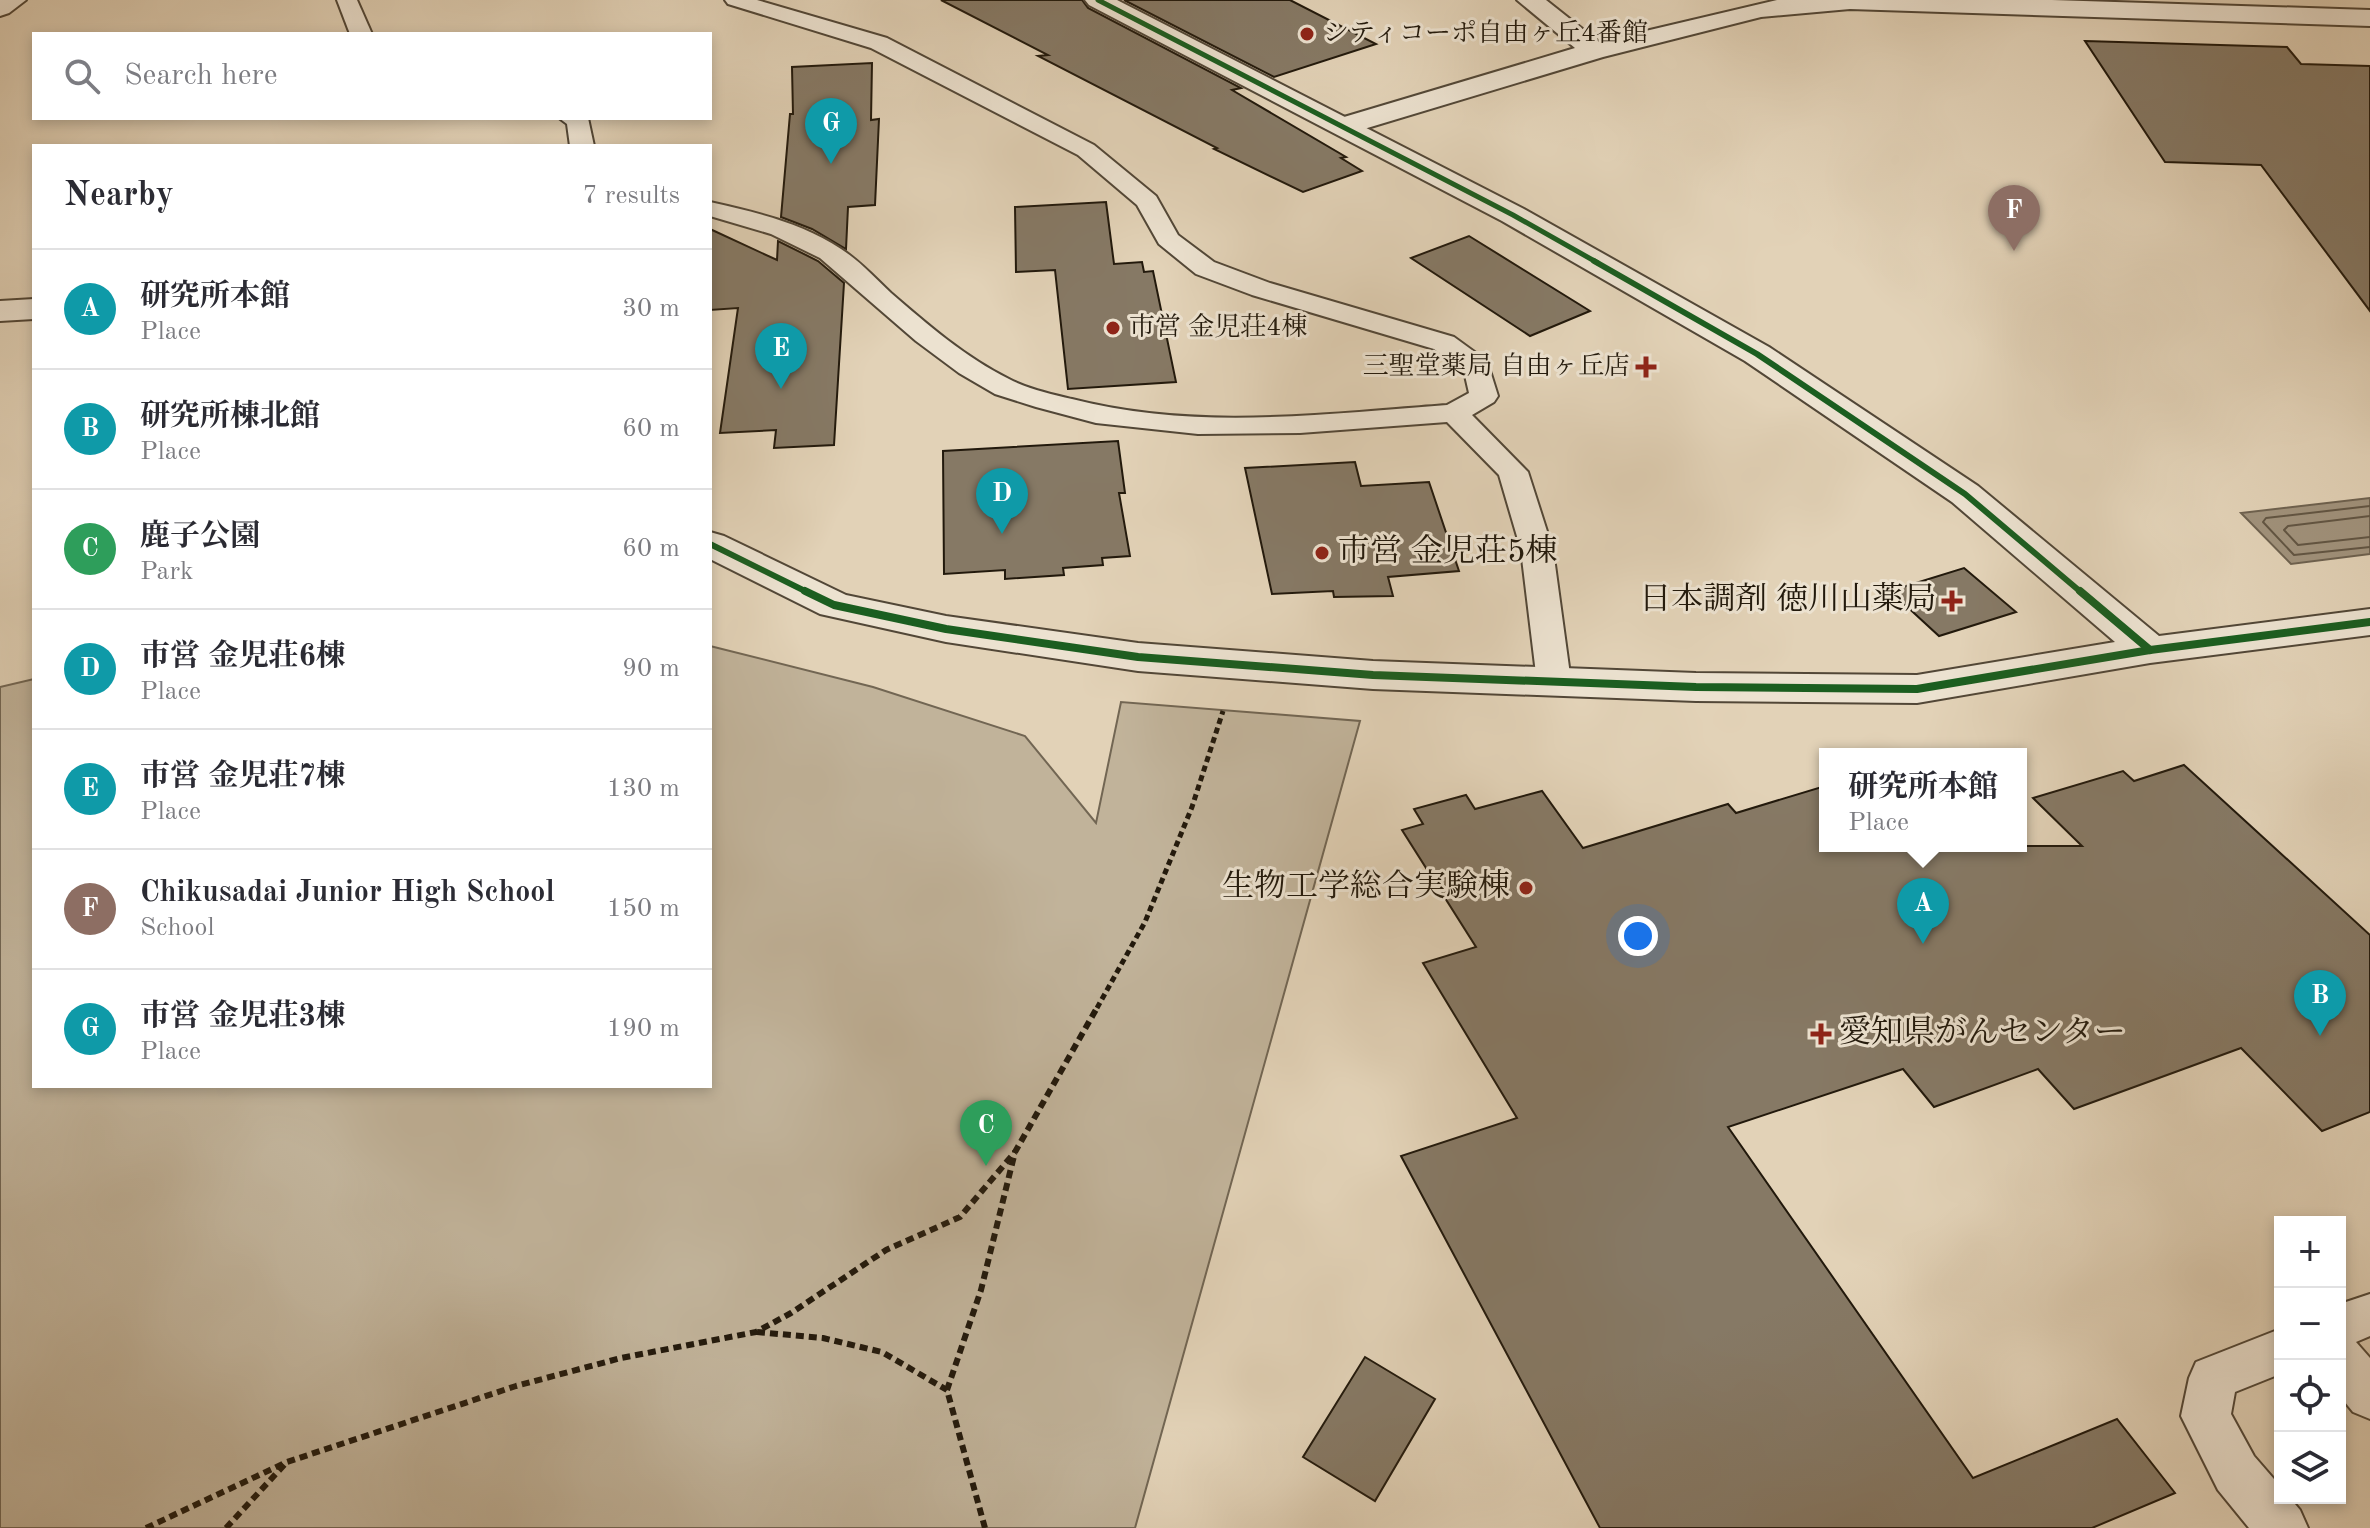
<!DOCTYPE html>
<html lang="en">
<head>
<meta charset="utf-8">
<style>
	:root { --surface:#fff; --page:#f7f7f7; --text:#2b2b33; --muted:#7c7c81; --line:#e1e1e2; --accent:#111827 }
	body { margin:0; font-family:"Old Standard TT","Noto Serif JP",serif; background:var(--page); color:var(--text) }
	.controls { position:absolute; right:24px; bottom:24px; display:grid; overflow:hidden; border-radius:0px; box-shadow:0 4px 12px #0003 }
	.controls button { width:72px; height:72px; display:grid; place-items:center; padding:0; border:0; border-bottom:2px solid var(--line); background:var(--surface); color:var(--text); font:40px sans-serif }
	.you { position:absolute; left:1638px; top:936px; width:28px; height:28px; margin:-20px; border:6px solid #fff; border-radius:50%; background:#1a73e8; box-shadow:0 0 0 12px #1a73e833 }
	.badge { display:grid; place-items:center; width:52px; height:52px; border-radius:50%; background:var(--accent); color:#fff; font-size:26px; font-weight:700 }
	.pin { position:absolute; translate:-50% -66px; filter:drop-shadow(0 2px 4px #0008) }
	.pin::after { content:''; position:absolute; top:42px; width:28px; height:24px; background:inherit; clip-path:polygon(0 0,100% 0,50% 100%) }
	.popup { position:absolute; left:1819px; top:748px; width:208px; height:104px; box-sizing:border-box; display:grid; place-content:center; border-radius:0px; background:var(--surface); filter:drop-shadow(0 2px 6px #0005); font-size:26px; white-space:nowrap; color:var(--muted) }
	.popup b { font-size:30px; color:var(--text) }
	.popup::after { content:''; position:absolute; left:50%; top:100%; margin-left:-16px; border:16px solid transparent; border-top-color:var(--surface) }
	.list { margin:0; padding:0; list-style:none }
	h2 { display:flex; justify-content:space-between; align-items:center; height:104px; margin:0; padding:0 32px; font-size:34px }
	h2 small { font-size:26px; font-weight:400; color:var(--muted) }
	.list li { display:grid; grid-template-columns:52px 1fr auto; gap:24px; align-items:center; box-sizing:border-box; height:120px; padding:0 32px; border-top:2px solid var(--line) }
	.list b { display:block; font-size:30px; white-space:nowrap }
	.list p { margin:0; font-size:26px; white-space:nowrap; color:var(--muted) }
	.list em { font-size:26px; font-style:normal; color:var(--muted) }
	.icon { flex:none; width:44px; height:44px; fill:none; stroke:currentColor; stroke-width:2; stroke-linecap:round; stroke-linejoin:round }
	.map { position:relative; flex:none; width:2370px; height:1528px; overflow:hidden }
	.search { position:absolute; background:var(--surface); box-shadow:0 4px 12px #0003; left:32px; top:32px; width:680px; height:88px; display:flex; align-items:center; gap:20px; box-sizing:border-box; padding:0 28px; border-radius:0px; color:var(--muted); font-size:30px }
	.panel { position:absolute; background:var(--surface); box-shadow:0 4px 12px #0003; left:32px; top:144px; width:680px; height:944px; border-radius:0px }
	.map>svg:first-child { display:block }
	.green { fill:#c1b39a; stroke:#726653; stroke-width:2 }
	.water { fill:#a1937d; stroke:#6e6250; stroke-width:2 }
	.lines { fill:none; stroke-linecap:round; stroke-linejoin:round }
	.shore { stroke:#625644; stroke-width:2 }
	.building { fill:#867965; stroke:#22190c; stroke-width:2 }
	.service-casing { stroke:#524737; stroke-width:4 }
	.minor-casing { stroke:#524737; stroke-width:4 }
	.tertiary-casing { stroke:#524737; stroke-width:4 }
	.path-far1 { stroke:#22190c; stroke-width:5; stroke-dasharray:6 4; stroke-linecap:butt }
	.path { stroke:#22190c; stroke-width:6; stroke-dasharray:8 5; stroke-linecap:butt }
	.service { fill:#ece2d0; fill-rule:evenodd }
	.minor { fill:#ece2d0; fill-rule:evenodd }
	.tertiary { fill:#ece2d0; fill-rule:evenodd }
	.cycleway-far2-casing { stroke:#ece2d0; stroke-width:8 }
	.cycleway-far1-casing { stroke:#ece2d0; stroke-width:10 }
	.cycleway-casing { stroke:#ece2d0; stroke-width:13 }
	.cycleway-far2 { stroke:#1b5e20; stroke-width:5 }
	.cycleway-far1 { stroke:#1b5e20; stroke-width:6 }
	.cycleway { stroke:#1b5e20; stroke-width:8 }
	.poi-dot { fill:#8f2418; stroke:#ece2d0; stroke-width:3 }
	.labels { text-anchor:middle; dominant-baseline:central; stroke-width:6; stroke-linejoin:round; paint-order:stroke }
	.far-poi-label { font-size:26px; fill:#22190c; stroke:#ece2d0; text-anchor:start }
	.poi-label { font-size:32px; fill:#22190c; stroke:#ece2d0; text-anchor:start }
</style>
</head>
<body>
<div class="map">
<svg width="2370" height="1528" viewBox="0 0 2370 1528">
	<rect width="100%" height="100%" fill="#e2d2b7"/>
	<filter id="stains"><feTurbulence type="fractalNoise" baseFrequency=".0025" numOctaves="4"/><feColorMatrix values="0 0 0 0 .2 0 0 0 0 .09 0 0 0 0 .02 0 0 0 .5 -.17"/></filter>
	<radialGradient id="worn" r=".72"><stop offset=".6" stop-color="#630" stop-opacity="0"/><stop offset="1" stop-color="#630" stop-opacity=".3"/></radialGradient>
	<path class="green" d="M710,646L873,687L1025,736L1096,823L1121,702L1360,721L1135,1528H0V687L34,679V1086H710Z"/>
	<path class="water" d="M2370,498V554L2291,564L2241,513Z"/>
	<g class="lines">
		<g class="shore">
			<path d="M2370,506L2266,518L2263,522L2294,555L2370,547"/>
			<path d="M2370,516L2288,526L2284,530L2298,545L2370,537"/>
		</g>
	</g>
	<g class="building">
		<path d="M941,0H1082L1088,8L1241,88L1232,90L1346,157L1341,158L1362,171L1303,192L1214,149L1217,148L1038,56L1048,55Z"/>
		<path d="M1124,0H1290L1376,44L1274,77Z"/>
		<path d="M2085,41L2287,47L2301,64L2370,66V311L2261,165L2165,162Z"/>
		<path d="M872,63L871,120L879,119L875,205L848,207L846,249L812,229L781,217L790,114H793L792,67Z"/>
		<path d="M1106,202L1114,264L1142,262L1144,272L1153,271L1176,382L1068,389L1055,270L1016,272L1015,207Z"/>
		<path d="M710,229L777,260L778,241L818,261L844,283L834,445L774,448L776,430L720,433L738,308L710,310Z"/>
		<path d="M1469,236L1590,311L1530,336L1411,258Z"/>
		<path d="M1118,441L1125,493H1119L1130,556L1102,558L1103,565L1063,568L1064,575L1005,579V570L944,574L943,451Z"/>
		<path d="M1355,462L1361,486L1429,482L1459,571L1388,577L1393,596L1334,597L1333,591L1272,594L1245,468Z"/>
		<path d="M1964,568L2016,612L1939,636L1890,591Z"/>
		<path d="M2184,765L2370,935V1112L2322,1131L2241,1048L2074,1109L2038,1069L1934,1107L1903,1069L1728,1127L1973,1478L2117,1419L2175,1493L2092,1528H1600L1401,1156L1517,1118L1423,963L1476,947L1402,830L1423,824L1414,809L1466,795L1475,809L1542,791L1583,848L1728,804L1736,813L1825,786V846H2082L2033,798L2123,771L2134,781Z"/>
		<path d="M1365,1357L1435,1399L1375,1501L1303,1457Z"/>
	</g>
	<g class="lines">
		<defs>
			<g id="service">
				<path d="M337,0H357L372,34H350Z"/>
				<path d="M725,0H757L887,38L1094,145L1156,196L1178,235L1214,262L1270,283L1454,337L1487,361L1498,396L1494,402L1472,415L1528,472L1553,550L1571,682L1566,690L1554,693L1542,690L1537,682L1521,550L1499,475L1447,422L1300,433L1198,434L1096,423L1036,407L995,394L959,373L916,341L820,258L771,234L710,216V202C755,212 802,223 841,249C860,261 875,278 891,293C928,325 965,357 1009,379C1028,389 1051,394 1072,399C1195,431 1323,414 1447,405L1469,393L1464,371L1434,349L1252,295L1196,274L1159,244L1137,205L1078,155L871,48L728,4Z"/>
				<path d="M559,118H588L594,146H570L567,124Z"/>
				<path d="M2370,1294V1336L2356,1342L2370,1358V1419L2353,1412L2340,1396V1304Z"/>
				<path d="M2280,1329V1374L2235,1392L2231,1414L2254,1456L2280,1486V1498H2290L2300,1510L2308,1528H2249L2218,1490L2181,1416L2189,1378L2196,1362Z"/>
			</g>
			<path id="minor" d="M1517,0H1546L1599,42L1777,0H2052L2370,10V26L1850,9L1761,17L1603,57L1354,132L1344,134L1334,132L1330,126L1334,120L1575,48Z"/>
			<g id="tertiary">
				<path d="M0,0H26L9,13L0,16Z"/>
				<path d="M1085,0H1117L1524,209L1769,347L1978,486L2159,636L2370,609V635L2150,663L1917,703L1696,701L1373,689L1138,671L946,642L820,614L710,559V532L724,536L846,595L946,616L1138,643L1373,661L1696,673L1917,675L2115,642L1952,502L1745,361L1502,221L1089,5Z"/>
				<path d="M34,299V319L0,321V301Z"/>
			</g>
		</defs>
		<use href="#service" class="service-casing"/>
		<use href="#minor" class="minor-casing"/>
		<use href="#tertiary" class="tertiary-casing"/>
		<path class="path-far1" d="M1097,1008L1145,922L1192,807L1223,711"/>
		<g class="path">
			<path d="M757,1332L823,1338L882,1352L947,1390"/>
			<path d="M146,1528L287,1462L516,1386L621,1358L756,1332L791,1313L886,1250L960,1217L1015,1152"/>
			<path d="M226,1528L285,1464"/>
			<path d="M985,1528L947,1390L981,1290L1015,1152L1098,1006"/>
		</g>
		<use href="#service" class="service"/>
		<use href="#minor" class="minor"/>
		<use href="#tertiary" class="tertiary"/>
		<defs>
			<path id="cycleway-far2" d="M1098,0L1513,215L1598,263"/>
			<g id="cycleway-far1">
				<path d="M1594,261L1757,354L1965,494L2082,593"/>
				<path d="M710,544L809,593"/>
			</g>
			<g id="cycleway">
				<path d="M805,591L834,605L946,629L1138,657L1373,675L1696,687L1917,689L2150,650L2370,622"/>
				<path d="M2080,591L2150,650"/>
			</g>
		</defs>
		<use href="#cycleway-far2" class="cycleway-far2-casing"/>
		<use href="#cycleway-far1" class="cycleway-far1-casing"/>
		<use href="#cycleway" class="cycleway-casing"/>
		<use href="#cycleway-far2" class="cycleway-far2"/>
		<use href="#cycleway-far1" class="cycleway-far1"/>
		<use href="#cycleway" class="cycleway"/>
	</g>
	<g class="poi-dot">
		<circle cx="1307" cy="34" r="8"/>
		<circle cx="1113" cy="328" r="8"/>
		<path d="M1642 355h8v8h8v8h-8v8h-8v-8h-8v-8h8z"/>
		<circle cx="1322" cy="553" r="8"/>
		<path d="M1948 589h8v8h8v8h-8v8h-8v-8h-8v-8h8z"/>
		<circle cx="1526" cy="888" r="8"/>
		<path d="M1817 1022h8v8h8v8h-8v8h-8v-8h-8v-8h8z"/>
	</g>
	<g class="labels">
		<g class="far-poi-label">
			<text x="1323" y="34">シティコーポ自由ヶ丘4番館</text>
			<text x="1129" y="328">市営 金児荘4棟</text>
			<text x="1630" y="367" text-anchor="end">三聖堂薬局 自由ヶ丘店</text>
		</g>
		<g class="poi-label">
			<text x="1338" y="553">市営 金児荘5棟</text>
			<text x="1936" y="601" text-anchor="end">日本調剤 徳川山薬局</text>
			<text x="1510" y="888" text-anchor="end">生物工学総合実験棟</text>
			<text x="1839" y="1034">愛知県がんセンター</text>
		</g>
	</g>
	<rect width="100%" height="100%" filter="url(#stains)"/>
	<rect width="100%" height="100%" fill="url(#worn)"/>
</svg>
<div class="controls">
<button>+</button>
<button>−</button>
<button><svg class="icon" aria-label="locate" viewBox="0 0 24 24"><circle cx="12" cy="12" r="6"/><path d="M12 2v4M12 18v4M2 12h4M18 12h4"/></svg></button>
<button><svg class="icon" aria-label="layers" viewBox="0 0 24 24"><path d="M12 4l9 5-9 5-9-5zM3 14l9 5 9-5"/></svg></button>
</div>
<div class="you"></div>
<div class="pin badge" style="left:1923px;top:944px;background:#0f9aa8">A</div>
<div class="popup"><b>研究所本館</b>Place</div>
<div class="pin badge" style="left:2320px;top:1036px;background:#0f9aa8">B</div>
<div class="pin badge" style="left:986px;top:1166px;background:#2e9e5b">C</div>
<div class="pin badge" style="left:1002px;top:534px;background:#0f9aa8">D</div>
<div class="pin badge" style="left:781px;top:389px;background:#0f9aa8">E</div>
<div class="pin badge" style="left:2014px;top:251px;background:#8d6e63">F</div>
<div class="pin badge" style="left:831px;top:164px;background:#0f9aa8">G</div>
<div class="search"><svg class="icon" aria-label="search" viewBox="0 0 24 24"><circle cx="10" cy="10" r="6"/><path d="M15 15l6 6"/></svg>Search here</div>
<section class="panel">
<h2>Nearby<small>7 results</small></h2>
<ul class="list">
<li><span class="badge" style="background:#0f9aa8">A</span><div><b>研究所本館</b><p>Place</p></div><em>30 m</em></li>
<li><span class="badge" style="background:#0f9aa8">B</span><div><b>研究所棟北館</b><p>Place</p></div><em>60 m</em></li>
<li><span class="badge" style="background:#2e9e5b">C</span><div><b>鹿子公園</b><p>Park</p></div><em>60 m</em></li>
<li><span class="badge" style="background:#0f9aa8">D</span><div><b>市営 金児荘6棟</b><p>Place</p></div><em>90 m</em></li>
<li><span class="badge" style="background:#0f9aa8">E</span><div><b>市営 金児荘7棟</b><p>Place</p></div><em>130 m</em></li>
<li><span class="badge" style="background:#8d6e63">F</span><div><b>Chikusadai Junior High School</b><p>School</p></div><em>150 m</em></li>
<li><span class="badge" style="background:#0f9aa8">G</span><div><b>市営 金児荘3棟</b><p>Place</p></div><em>190 m</em></li>
</ul>
</section>
</div>
</body>
</html>
